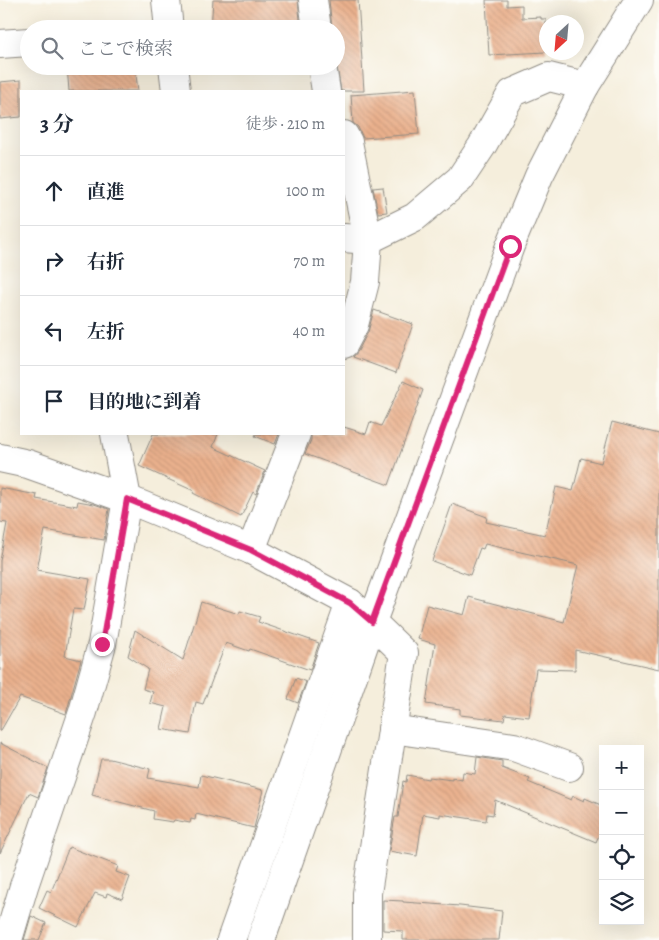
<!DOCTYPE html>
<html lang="ja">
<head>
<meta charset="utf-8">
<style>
	:root { --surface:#fff; --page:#f2f2f3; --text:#1f2937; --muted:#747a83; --line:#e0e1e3 }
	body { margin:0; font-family:Alegreya,"Noto Serif JP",serif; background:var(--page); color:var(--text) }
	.controls { position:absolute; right:15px; bottom:15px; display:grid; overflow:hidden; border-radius:0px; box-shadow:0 5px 20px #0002 }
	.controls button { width:45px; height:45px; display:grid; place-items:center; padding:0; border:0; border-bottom:1px solid var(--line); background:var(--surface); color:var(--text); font:25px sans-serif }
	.compass { position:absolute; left:539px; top:15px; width:45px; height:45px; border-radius:50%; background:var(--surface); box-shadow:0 5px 20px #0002; rotate:206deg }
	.stop { position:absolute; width:15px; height:15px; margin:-11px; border:4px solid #db2777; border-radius:50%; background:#fff }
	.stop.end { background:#db2777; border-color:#fff; box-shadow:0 1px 5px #0008 }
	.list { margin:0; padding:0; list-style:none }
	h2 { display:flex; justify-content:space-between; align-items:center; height:65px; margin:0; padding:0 20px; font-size:21px }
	h2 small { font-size:16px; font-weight:400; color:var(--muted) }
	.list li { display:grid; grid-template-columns:32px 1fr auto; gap:15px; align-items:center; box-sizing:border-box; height:70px; padding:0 20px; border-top:1px solid var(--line) }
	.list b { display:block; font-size:19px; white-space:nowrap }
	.list em { font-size:16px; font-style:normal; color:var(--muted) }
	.icon { flex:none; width:28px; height:28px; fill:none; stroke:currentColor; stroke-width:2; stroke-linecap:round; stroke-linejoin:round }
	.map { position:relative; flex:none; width:659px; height:940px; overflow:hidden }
	.search { position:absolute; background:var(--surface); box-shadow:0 5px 20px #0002; left:20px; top:20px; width:325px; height:55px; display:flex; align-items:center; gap:12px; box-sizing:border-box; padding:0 18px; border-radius:28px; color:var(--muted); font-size:19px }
	.panel { position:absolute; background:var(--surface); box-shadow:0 5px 20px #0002; left:20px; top:90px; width:325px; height:345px; border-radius:0px }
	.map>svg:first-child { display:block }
	.building { fill:url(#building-back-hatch) }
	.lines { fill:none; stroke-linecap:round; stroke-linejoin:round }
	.minor-casing { stroke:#908c84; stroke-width:30 }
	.minor { stroke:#fff; stroke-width:28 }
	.route { stroke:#db2777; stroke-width:6 }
</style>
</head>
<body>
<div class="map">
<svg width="659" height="940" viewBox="0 0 659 940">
	<defs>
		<pattern id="building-back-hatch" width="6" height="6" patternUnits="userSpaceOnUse" patternTransform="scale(1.25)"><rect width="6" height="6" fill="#eab18d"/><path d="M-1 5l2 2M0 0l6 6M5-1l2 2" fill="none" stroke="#c9987a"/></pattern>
	</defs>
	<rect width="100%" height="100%" fill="#fdfcf7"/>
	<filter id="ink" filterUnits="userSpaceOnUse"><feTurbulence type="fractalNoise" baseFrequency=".02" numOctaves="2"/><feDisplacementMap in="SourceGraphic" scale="10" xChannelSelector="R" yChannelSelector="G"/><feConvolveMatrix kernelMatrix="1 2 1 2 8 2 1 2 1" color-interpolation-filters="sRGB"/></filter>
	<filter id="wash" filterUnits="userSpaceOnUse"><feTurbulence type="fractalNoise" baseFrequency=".0096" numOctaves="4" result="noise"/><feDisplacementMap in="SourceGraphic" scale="20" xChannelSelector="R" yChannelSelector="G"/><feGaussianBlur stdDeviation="1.12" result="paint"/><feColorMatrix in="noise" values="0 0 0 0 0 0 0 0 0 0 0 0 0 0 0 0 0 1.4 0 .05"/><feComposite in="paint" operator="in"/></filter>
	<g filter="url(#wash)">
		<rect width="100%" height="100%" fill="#f5eedc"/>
		<g id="blocks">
			<g class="building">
				<path d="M213,0H298L301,29H211Z"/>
				<path d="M329,0H358L364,91H341L336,61V29H332Z"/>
				<path d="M486,0H507V6L522,5V18L541,17V19H546V52L489,55Z"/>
				<path d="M67,66H110V69L135,67L138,91H69Z"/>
				<path d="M21,80V117L0,119V82Z"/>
				<path d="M415,90L419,134L363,138L358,127L353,123L351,95Z"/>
				<path d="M383,187L387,212L378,213L373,188Z"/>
				<path d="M374,310L413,324L396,373L353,357L358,351L368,332Z"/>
				<path d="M403,381L423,390L389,485L305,454L311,440V434H344V427L366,434L370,422L381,426Z"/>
				<path d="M612,422L659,434V669L575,650V670L536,669L529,717L505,714L504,720L460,715V709L426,704L435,644L418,639L427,605L464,615L469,597L564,622L578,565L485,544L483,549L480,548L470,575L432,561L452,504L487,517L486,522L545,535L556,487L573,491L581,458L601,463Z"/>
				<path d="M153,434H218L213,447L265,471L256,494L253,492L241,517L193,493L194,491L139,466Z"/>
				<path d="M256,434H279L275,444L255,436Z"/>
				<path d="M0,488L37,495L36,499L77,506L78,501L94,504L109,509L104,540L45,530L37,570L90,579L84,610L73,609L65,656L81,660L66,714L20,697L0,732V561L7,523L0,522Z"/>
				<path d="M201,602L239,614L240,611L260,617L258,622L319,643L310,670L250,649L249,651L226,643L203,704L196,702L190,734L161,729L166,707L150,703L153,692L143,689L148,669L128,656L135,630L183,660Z"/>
				<path d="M296,678L306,682L298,703L288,699Z"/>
				<path d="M0,743L48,768L38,797L29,793L0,853Z"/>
				<path d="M477,757L502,761V768L530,779L528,782L571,800L573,796L584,801L585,798L603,806V826L596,842L495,800L493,815L487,814L486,821L440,814V817L423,814L417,856L389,851L395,817H398L403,781L406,782L407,775L428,779L429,777L452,780V778L462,780L463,772L475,774Z"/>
				<path d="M101,759H110L150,769L148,778L199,787L201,775L263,790L254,828L196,814L195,820L191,819L190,823L174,820L173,822L153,819L154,811L92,795Z"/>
				<path d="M69,847L118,866L116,872L130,877L122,899L107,893L106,897L95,893L78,927L39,908L47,890L51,892Z"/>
				<path d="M383,900L403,901V902L460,906L502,911L499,940H403V931L383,930Z"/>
				<path d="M31,916L46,923L39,940H24Z"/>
			</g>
		</g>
	</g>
	<g filter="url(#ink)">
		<use href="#blocks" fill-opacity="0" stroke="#908c84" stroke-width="1"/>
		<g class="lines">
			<defs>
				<g id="minor">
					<path d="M166,0L169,29"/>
					<path d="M313,0L317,29"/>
					<path d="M0,44L29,42"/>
					<path d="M173,66L176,91"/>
					<path d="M322,66L326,91"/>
					<path d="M344,135L348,142L368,240L344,238"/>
					<path d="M344,344L354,325L365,282L368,240L415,217L460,179L482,146L512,93L549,77L585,86"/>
					<path d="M0,458L28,464L127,499L251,550L350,603L372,622L404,653L367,893V940"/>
					<path d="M251,550L296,434"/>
					<path d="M392,729L514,747L569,767"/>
					<path d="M8,940L24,886L83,712L102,644L127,499L115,434"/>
					<path d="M231,940L350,603"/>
					<path d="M261,940L372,622L510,246L539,176L585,86L639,0"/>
				</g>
			</defs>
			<use href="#minor" class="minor-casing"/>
			<use href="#minor" class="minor"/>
		</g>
	</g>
	<g class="lines" filter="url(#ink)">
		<path class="route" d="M102,644L127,499L251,550L350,603L372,622L510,246"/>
	</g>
</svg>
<div class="controls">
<button>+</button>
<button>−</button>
<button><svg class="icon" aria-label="locate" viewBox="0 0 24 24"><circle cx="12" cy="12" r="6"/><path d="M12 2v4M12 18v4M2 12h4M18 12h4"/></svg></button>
<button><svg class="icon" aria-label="layers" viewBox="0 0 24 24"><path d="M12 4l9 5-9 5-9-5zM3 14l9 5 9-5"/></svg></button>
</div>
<svg class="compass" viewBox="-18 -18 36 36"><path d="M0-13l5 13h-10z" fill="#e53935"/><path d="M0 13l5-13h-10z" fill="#747a83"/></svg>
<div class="stop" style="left:510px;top:246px"></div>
<div class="stop end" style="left:102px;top:644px"></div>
<div class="search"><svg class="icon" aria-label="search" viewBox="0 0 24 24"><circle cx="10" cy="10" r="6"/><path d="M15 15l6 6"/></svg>ここで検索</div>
<section class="panel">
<h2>3 分<small>徒歩 · 210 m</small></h2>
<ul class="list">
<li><svg class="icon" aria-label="ahead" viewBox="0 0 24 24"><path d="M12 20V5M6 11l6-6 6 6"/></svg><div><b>直進</b></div><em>100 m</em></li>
<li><svg class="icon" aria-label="right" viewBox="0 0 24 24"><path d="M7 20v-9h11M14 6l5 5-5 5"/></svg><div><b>右折</b></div><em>70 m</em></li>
<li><svg class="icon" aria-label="left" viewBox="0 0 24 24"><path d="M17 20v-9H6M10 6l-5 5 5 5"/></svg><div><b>左折</b></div><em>40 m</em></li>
<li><svg class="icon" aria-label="arrive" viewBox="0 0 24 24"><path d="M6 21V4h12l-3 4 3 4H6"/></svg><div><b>目的地に到着</b></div></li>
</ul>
</section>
</div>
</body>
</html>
